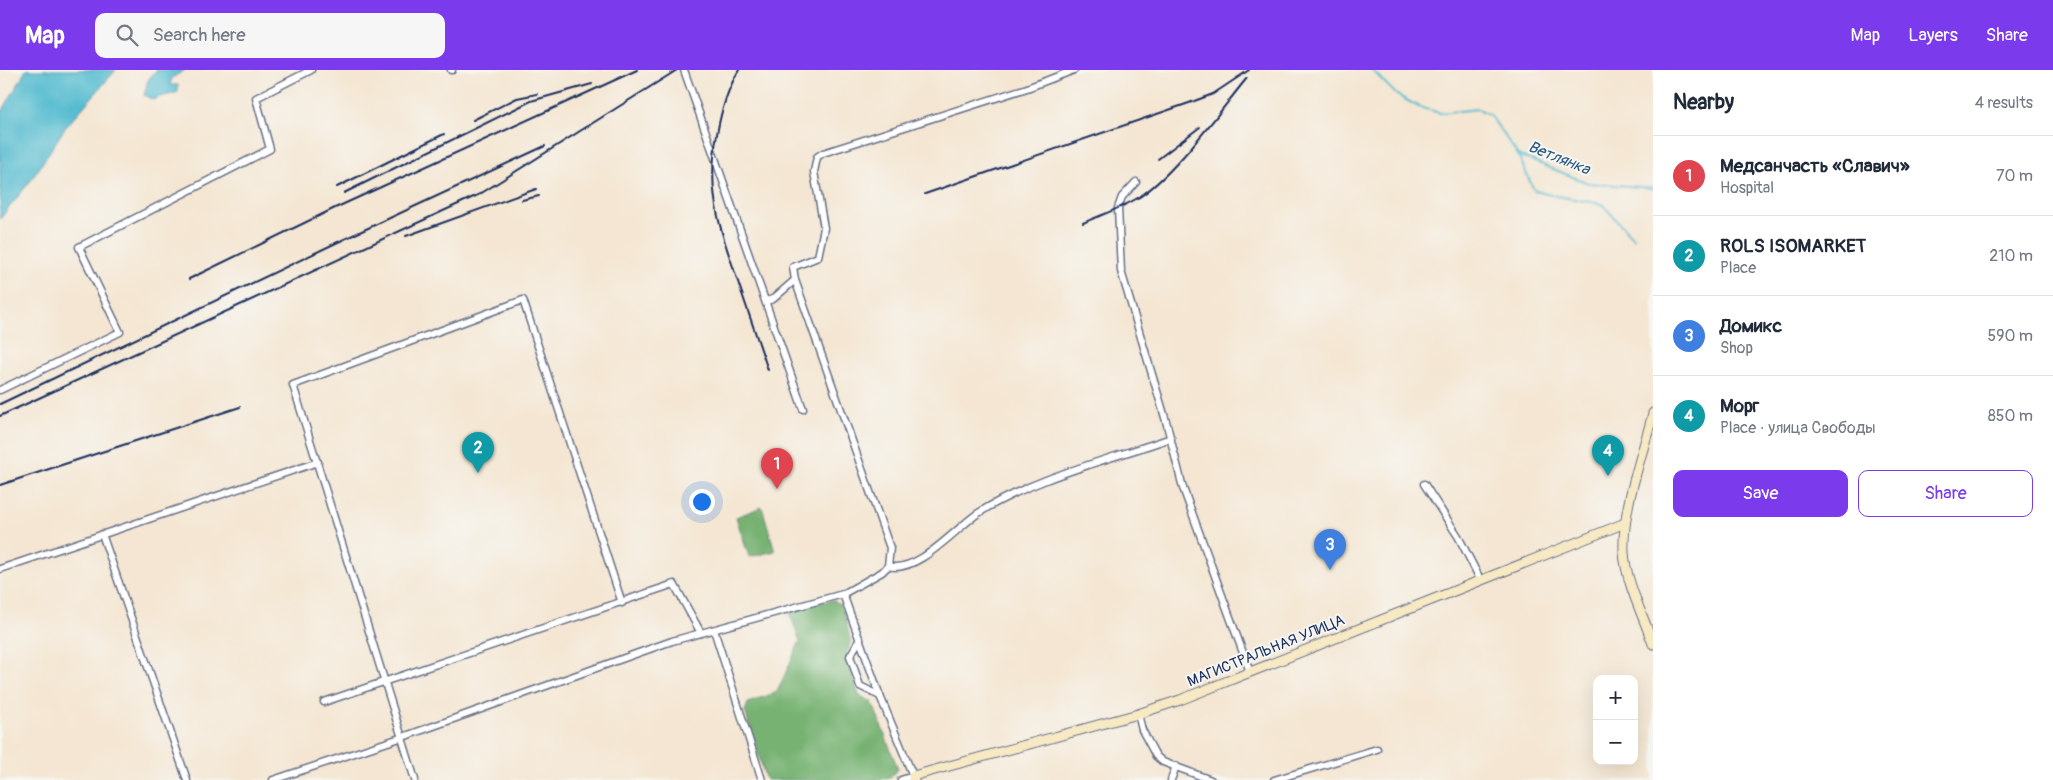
<!DOCTYPE html>
<html lang="en">
<head>
<meta charset="utf-8">
<style>
	:root { --surface:#fff; --page:#f6f6f7; --text:#1f2937; --muted:#747a83; --line:#e0e1e3; --accent:#7c3aed }
	body { margin:0; font-family:Pangolin,sans-serif; background:var(--page); color:var(--text) }
	.controls { position:absolute; right:15px; bottom:15px; display:grid; overflow:hidden; border-radius:10px; box-shadow:0 5px 20px #0002 }
	.controls button { width:45px; height:45px; display:grid; place-items:center; padding:0; border:0; border-bottom:1px solid var(--line); background:var(--surface); color:var(--text); font:25px sans-serif }
	.you { position:absolute; left:701px; top:431px; width:18px; height:18px; margin:-12px; border:4px solid #fff; border-radius:50%; background:#1a73e8; box-shadow:0 0 0 8px #1a73e833 }
	.badge { display:grid; place-items:center; width:32px; height:32px; border-radius:50%; background:var(--accent); color:#fff; font-size:16px; font-weight:700 }
	.pin { position:absolute; translate:-50% -41px; filter:drop-shadow(0 1px 2px #0008) }
	.pin::after { content:''; position:absolute; top:26px; width:18px; height:15px; background:inherit; clip-path:polygon(0 0,100% 0,50% 100%) }
	.list { margin:0; padding:0; list-style:none }
	h2 { display:flex; justify-content:space-between; align-items:center; height:65px; margin:0; padding:0 20px; font-size:21px }
	h2 small { font-size:16px; font-weight:400; color:var(--muted) }
	.list li { display:grid; grid-template-columns:32px 1fr auto; gap:15px; align-items:center; box-sizing:border-box; height:80px; padding:0 20px; border-top:1px solid var(--line) }
	.list b { display:block; font-size:19px; white-space:nowrap }
	.list p { margin:0; font-size:16px; white-space:nowrap; color:var(--muted) }
	.list em { font-size:16px; font-style:normal; color:var(--muted) }
	.actions { display:flex; gap:10px; padding:15px 20px }
	.actions a { flex:1; padding:11px 0; border:1px solid var(--accent); border-radius:10px; text-align:center; font-size:18px; color:var(--accent) }
	.actions .main { background:var(--accent); color:#fff }
	.icon { flex:none; width:28px; height:28px; fill:none; stroke:currentColor; stroke-width:2; stroke-linecap:round; stroke-linejoin:round }
	.map { position:relative; flex:none; width:1653px; height:710px; overflow:hidden }
	header { display:flex; align-items:center; gap:30px; box-sizing:border-box; height:70px; padding:0 25px; background:var(--accent); color:#fff }
	header strong { font-size:24px }
	nav { display:flex; gap:28px; margin-inline-start:auto; font-size:18px }
	.search { width:350px; height:45px; background:var(--page); display:flex; align-items:center; gap:12px; box-sizing:border-box; padding:0 18px; border-radius:10px; color:var(--muted); font-size:19px }
	main { display:flex }
	aside { flex:1; background:var(--surface) }
	.map>svg:first-child { display:block }
	.forest { fill:#77b272; stroke:#497068 }
	.water { fill:#52bbcf; stroke:#367596 }
	.lines { fill:none; stroke-linecap:round; stroke-linejoin:round }
	.stream { stroke:#52bbcf; stroke-width:2 }
	.street-casing { stroke:#676f87; stroke-width:9 }
	.secondary-casing { stroke:#676f87; stroke-width:11 }
	.street { stroke:#fff; stroke-width:6 }
	.secondary { stroke:#f6e9c3; stroke-width:9 }
	.rail { stroke:#1b2f5e; stroke-width:2 }
	.labels { text-anchor:middle; dominant-baseline:central; stroke-width:4; stroke-linejoin:round; paint-order:stroke }
	.street-label { font-size:15px; fill:#1b2f5e; stroke:#f6f6f2 }
	.water-label { font-size:16px; font-style:italic; fill:#2c5980; stroke:#f6f6f2 }
</style>
</head>
<body>
<header>
<strong>Map</strong>
<div class="search"><svg class="icon" aria-label="search" viewBox="0 0 24 24"><circle cx="10" cy="10" r="6"/><path d="M15 15l6 6"/></svg>Search here</div>
<nav><a>Map</a><a>Layers</a><a>Share</a></nav>
</header>
<main>
<div class="map">
<svg width="1653" height="710" viewBox="0 0 1653 710">
	<rect width="100%" height="100%" fill="#f6f6f2"/>
	<filter id="ink" filterUnits="userSpaceOnUse"><feTurbulence type="fractalNoise" baseFrequency=".02" numOctaves="2"/><feDisplacementMap in="SourceGraphic" scale="10" xChannelSelector="R" yChannelSelector="G"/><feConvolveMatrix kernelMatrix="1 2 1 2 8 2 1 2 1" color-interpolation-filters="sRGB"/></filter>
	<filter id="wash" filterUnits="userSpaceOnUse"><feTurbulence type="fractalNoise" baseFrequency=".0096" numOctaves="4" result="noise"/><feDisplacementMap in="SourceGraphic" scale="20" xChannelSelector="R" yChannelSelector="G"/><feGaussianBlur stdDeviation="1.12" result="paint"/><feColorMatrix in="noise" values="0 0 0 0 0 0 0 0 0 0 0 0 0 0 0 0 0 1.4 0 .05"/><feComposite in="paint" operator="in"/></filter>
	<g filter="url(#wash)">
		<rect width="100%" height="100%" fill="#f4e6d2"/>
		<g class="forest">
			<path d="M762,437L775,481L749,487L736,447Z"/>
			<path d="M833,530L843,537L851,574L846,584L859,625L872,632L898,699L892,706L880,710H766L745,641L748,633L777,622L800,571L788,539Z"/>
		</g>
		<g class="water">
			<path d="M26,0H116L65,58L32,109L0,149V45Z"/>
			<path d="M156,0H185L172,8L170,15H178V22C169,26 162,25 153,30L144,25L148,10Z"/>
		</g>
		<g class="lines">
			<g class="stream">
				<path d="M1372,0L1397,25L1419,37L1440,43L1478,39L1490,45L1518,85L1588,113L1653,118"/>
				<path d="M1518,85L1534,120L1546,124L1602,134L1634,169"/>
			</g>
		</g>
	</g>
	<g filter="url(#ink)">
		<g class="lines">
			<defs>
				<g id="street">
					<path d="M451,0H452"/>
					<path d="M684,0L803,339"/>
					<path d="M1136,112L1122,127L1118,138L1121,201L1166,351L1183,418L1250,602"/>
					<path d="M766,231L773,229L795,210L793,197L818,187L824,158L814,102L817,87L823,83L1027,18L1074,0"/>
					<path d="M0,320L120,262L79,177L270,79L256,28L311,0"/>
					<path d="M1424,414L1458,466L1480,509"/>
					<path d="M102,464L187,710"/>
					<path d="M888,496C917,504 954,460 977,444C1032,408 1108,390 1171,368"/>
					<path d="M0,499L318,392"/>
					<path d="M843,524L880,626L913,706L901,710"/>
					<path d="M714,560L762,710"/>
					<path d="M860,569L850,586L860,616L880,626"/>
					<path d="M324,632L674,514L701,563L843,524L882,502L888,496L890,478L795,210"/>
					<path d="M1138,644L1142,660L1156,686L1163,692L1211,710"/>
					<path d="M273,710L400,668L672,571L701,563"/>
					<path d="M415,710L293,315L523,230L622,533"/>
					<path d="M1171,710L1176,696"/>
					<path d="M1274,710L1377,679"/>
				</g>
				<g id="secondary">
					<path d="M1653,343C1642,387 1622,438 1624,482C1626,513 1643,545 1653,574"/>
					<path d="M914,710L913,706L1138,644L1180,630L1625,453"/>
				</g>
			</defs>
			<use href="#street" class="street-casing"/>
			<use href="#secondary" class="secondary-casing"/>
			<use href="#street" class="street"/>
			<use href="#secondary" class="secondary"/>
			<g class="rail">
				<path d="M739,0C719,33 709,91 715,129C718,154 727,179 735,203C746,235 757,268 768,300"/>
				<path d="M473,50L517,28L537,24"/>
				<path d="M1158,89L1200,57"/>
				<path d="M337,117L444,64"/>
				<path d="M344,123L531,31L592,14"/>
				<path d="M925,124L1189,33L1213,24L1249,0"/>
				<path d="M522,130L539,126"/>
				<path d="M1083,153C1101,145 1119,139 1136,129C1173,107 1219,42 1247,8"/>
				<path d="M406,166L536,119"/>
				<path d="M189,209L335,138L637,0"/>
				<path d="M0,334L338,172L545,76"/>
				<path d="M0,346L480,124L677,0"/>
				<path d="M0,415L240,337"/>
			</g>
		</g>
	</g>
	<g class="labels">
		<g class="street-label">
			<text transform="translate(1266 581) rotate(-22)">МАГИСТРАЛЬНАЯ УЛИЦА</text>
		</g>
		<g class="water-label">
			<text transform="translate(1559 88) rotate(22)">Ветлянка</text>
		</g>
	</g>
</svg>
<div class="controls">
<button>+</button>
<button>−</button>
</div>
<div class="you"></div>
<div class="pin badge" style="left:777px;top:419px;background:#e0444e">1</div>
<div class="pin badge" style="left:478px;top:403px;background:#0f9aa8">2</div>
<div class="pin badge" style="left:1330px;top:500px;background:#3f7fe0">3</div>
<div class="pin badge" style="left:1608px;top:406px;background:#0f9aa8">4</div>
</div>
<aside>
<h2>Nearby<small>4 results</small></h2>
<ul class="list">
<li><span class="badge" style="background:#e0444e">1</span><div><b>Медсанчасть «Славич»</b><p>Hospital</p></div><em>70 m</em></li>
<li><span class="badge" style="background:#0f9aa8">2</span><div><b>ROLS ISOMARKET</b><p>Place</p></div><em>210 m</em></li>
<li><span class="badge" style="background:#3f7fe0">3</span><div><b>Домикс</b><p>Shop</p></div><em>590 m</em></li>
<li><span class="badge" style="background:#0f9aa8">4</span><div><b>Морг</b><p>Place · улица Свободы</p></div><em>850 m</em></li>
</ul>
<div class="actions"><a class="main">Save</a><a>Share</a></div>
</aside>
</main>
</body>
</html>
